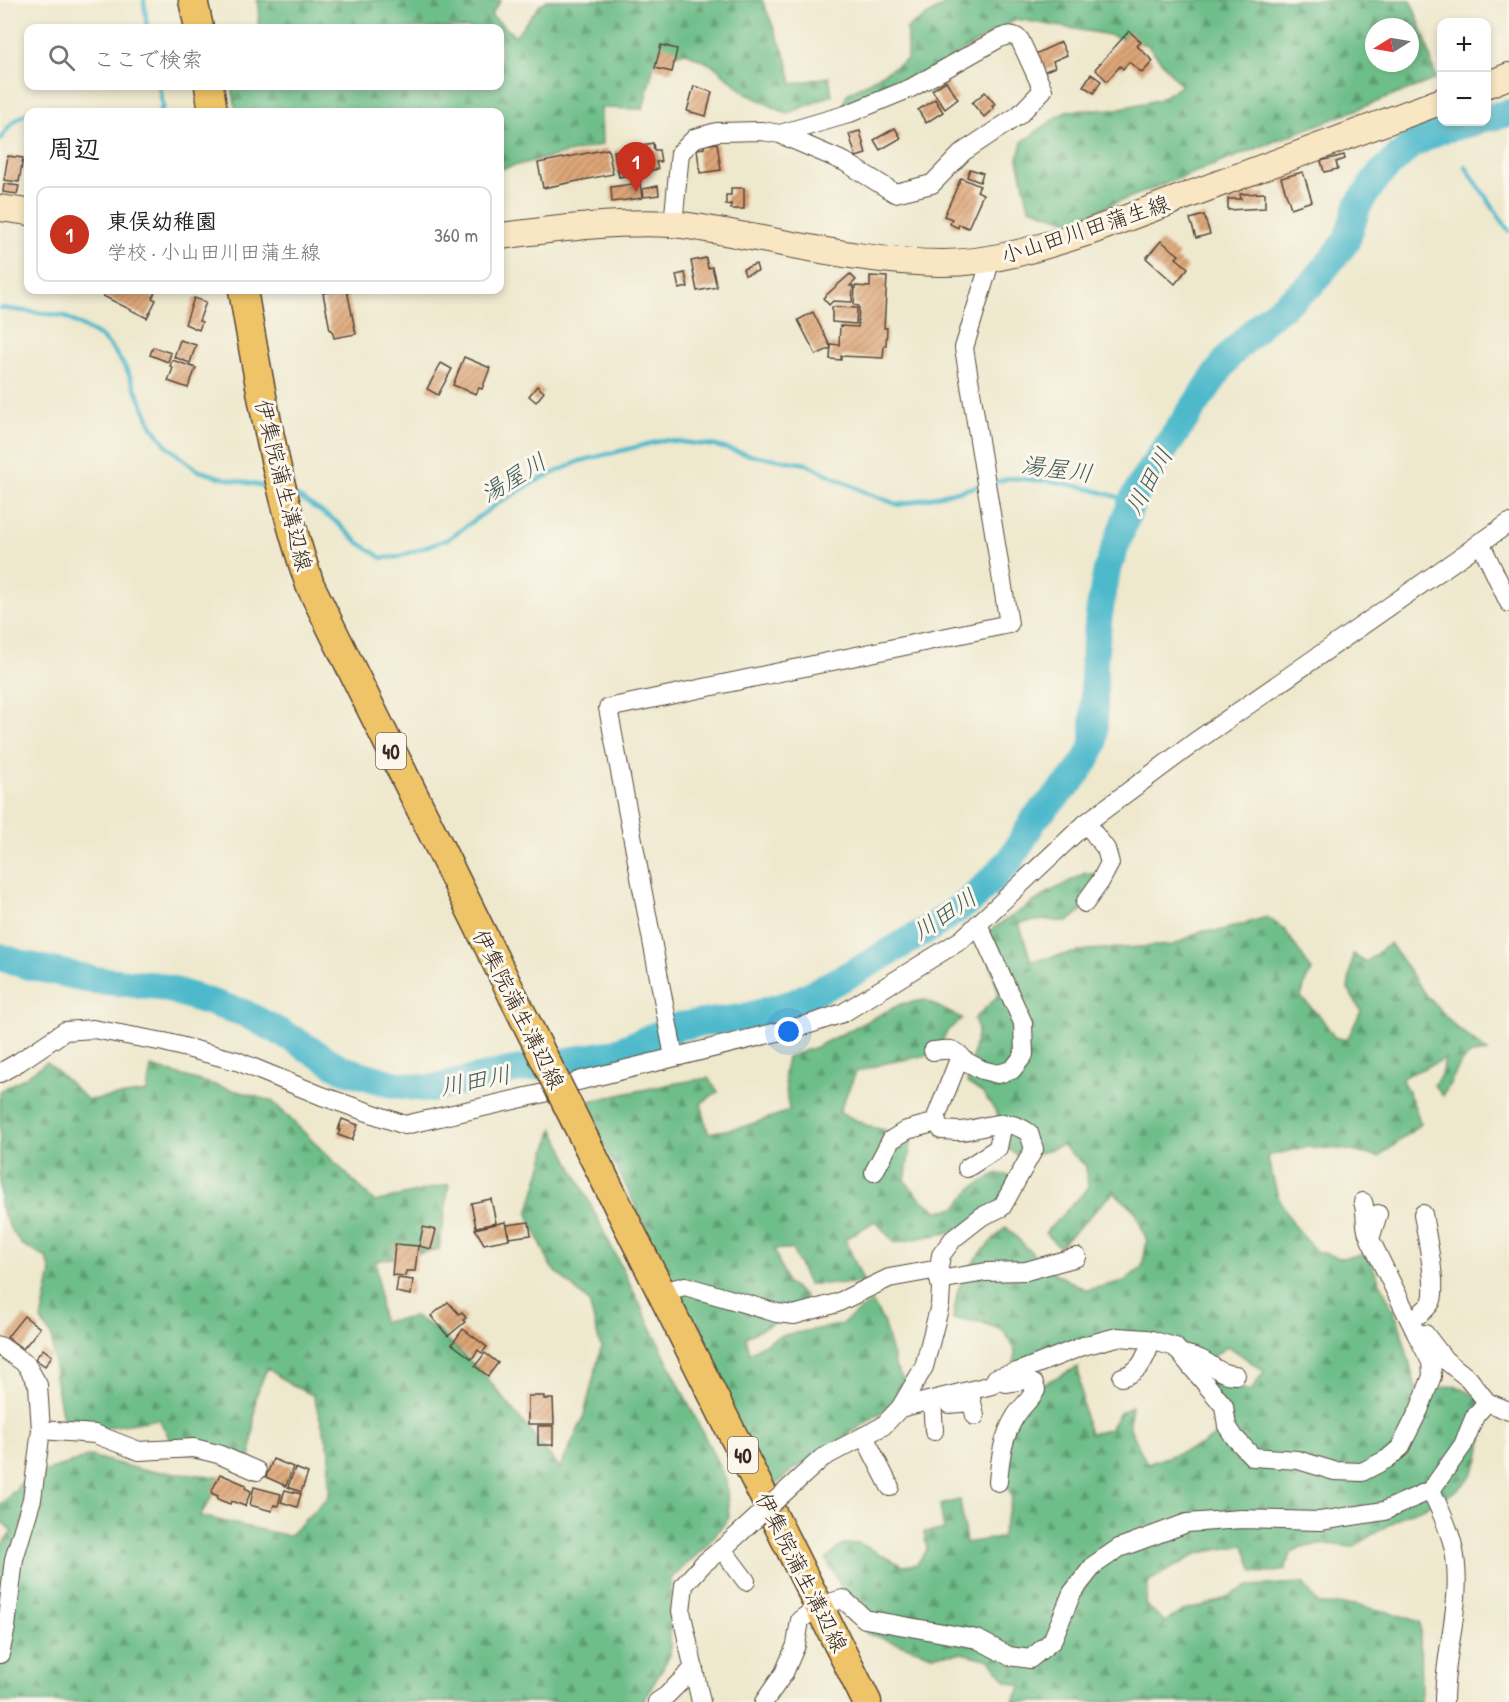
<!DOCTYPE html>
<html lang="ja">
<head>
<meta charset="utf-8">
<style>
	:root { --surface:#fff; --page:#f2f2f2; --text:#222; --muted:#767676; --line:#e0e0e0; --accent:#c8321e }
	body { margin:0; font-family:"Patrick Hand","Klee One",sans-serif; background:var(--page); color:var(--text) }
	.controls { position:absolute; right:18px; top:18px; display:grid; overflow:hidden; border-radius:12px; box-shadow:0 3px 9px #0003 }
	.controls button { width:54px; height:54px; display:grid; place-items:center; padding:0; border:0; border-bottom:2px solid var(--line); background:var(--surface); color:var(--text); font:30px sans-serif }
	.compass { position:absolute; left:1365px; top:18px; width:54px; height:54px; border-radius:50%; background:var(--surface); box-shadow:0 3px 9px #0003; rotate:259deg }
	.you { position:absolute; left:789px; top:1032px; width:21px; height:21px; margin:-15px; border:4px solid #fff; border-radius:50%; background:#1a73e8; box-shadow:0 0 0 9px #1a73e833 }
	.badge { display:grid; place-items:center; width:39px; height:39px; border-radius:50%; background:var(--accent); color:#fff; font-size:20px; font-weight:700 }
	.pin { position:absolute; translate:-50% -50px; filter:drop-shadow(0 2px 3px #0008) }
	.pin::after { content:''; position:absolute; top:32px; width:21px; height:18px; background:inherit; clip-path:polygon(0 0,100% 0,50% 100%) }
	.list { margin:0; padding:0; list-style:none }
	h2 { display:flex; justify-content:space-between; align-items:center; height:78px; margin:0; padding:0 24px; font-size:26px }
	h2 small { font-size:20px; font-weight:400; color:var(--muted) }
	.list li { display:grid; grid-template-columns:39px 1fr auto; gap:18px; align-items:center; box-sizing:border-box; height:96px; margin:0 12px 12px; padding:0 12px; border:2px solid var(--line); border-radius:12px }
	.list b { display:block; font-size:22px; white-space:nowrap }
	.list p { margin:0; font-size:20px; white-space:nowrap; color:var(--muted) }
	.list em { font-size:20px; font-style:normal; color:var(--muted) }
	.icon { flex:none; width:33px; height:33px; fill:none; stroke:currentColor; stroke-width:2; stroke-linecap:round; stroke-linejoin:round }
	.map { position:relative; flex:none; width:1509px; height:1702px; overflow:hidden }
	.search { position:absolute; background:var(--surface); box-shadow:0 3px 9px #0003; left:24px; top:24px; width:480px; height:66px; display:flex; align-items:center; gap:15px; box-sizing:border-box; padding:0 21px; border-radius:12px; color:var(--muted); font-size:22px }
	.panel { position:absolute; background:var(--surface); box-shadow:0 3px 9px #0003; left:24px; top:108px; width:480px; height:186px; border-radius:12px }
	.map>svg:first-child { display:block }
	.forest { fill:url(#forest-firs); stroke:#547454; stroke-width:1.5; fill-rule:evenodd }
	.lines { fill:none; stroke-linecap:round; stroke-linejoin:round }
	.stream { stroke:#4eb9cb; stroke-width:4.5 }
	.river { stroke:#4eb9cb; stroke-width:28 }
	.building { fill:url(#building-hatch) }
	.minor-casing { stroke:#564638; stroke-width:20 }
	.secondary-casing { stroke:#564638; stroke-width:28 }
	.primary-casing { stroke:#564638; stroke-width:31 }
	.minor { stroke:#fff; stroke-width:18 }
	.secondary { stroke:#f9e7c3; stroke-width:26 }
	.primary { stroke:#efc469; stroke-width:28 }
	.minor-bridge-casing { stroke:#564638; stroke-width:20; stroke-linecap:butt }
	.primary-bridge-casing { stroke:#564638; stroke-width:31; stroke-linecap:butt }
	.minor-bridge { stroke:#fff; stroke-width:18 }
	.primary-bridge { stroke:#efc469; stroke-width:28 }
	.labels { text-anchor:middle; dominant-baseline:central; stroke-width:6; stroke-linejoin:round; paint-order:stroke }
	.shield { fill:#fbf7ec; stroke:#75685c; stroke-width:1.5 }
	.shield-label { font-size:21px; font-weight:bold; fill:#3b2a1e }
	.street-label { font-size:22px; fill:#3b2a1e; stroke:#fbf7ec }
	.water-label { font-size:24px; font-style:italic; fill:#425c5b; stroke:#fbf7ec }
</style>
</head>
<body>
<div class="map">
<svg width="1509" height="1702" viewBox="0 0 1509 1702">
	<defs>
		<pattern id="forest-firs" width="22" height="20" patternUnits="userSpaceOnUse" patternTransform="scale(1.5)"><rect width="22" height="20" fill="#6ebe8a"/><path d="M5 1l3.5 6h-7zM16 11l3.5 6h-7z" fill="#5c9b70"/></pattern>
		<pattern id="building-hatch" width="6" height="6" patternUnits="userSpaceOnUse" patternTransform="scale(1.5)"><rect width="6" height="6" fill="#dea678"/><path d="M-1 1l2-2M0 6l6-6M5 7l2-2" fill="none" stroke="#b58762"/></pattern>
	</defs>
	<rect width="100%" height="100%" fill="#fbf7ec"/>
	<filter id="ink" filterUnits="userSpaceOnUse"><feTurbulence type="fractalNoise" baseFrequency=".0167" numOctaves="2"/><feDisplacementMap in="SourceGraphic" scale="12" xChannelSelector="R" yChannelSelector="G"/><feConvolveMatrix kernelMatrix="1 2 1 2 8 2 1 2 1" color-interpolation-filters="sRGB"/></filter>
	<filter id="wash" filterUnits="userSpaceOnUse"><feTurbulence type="fractalNoise" baseFrequency=".008" numOctaves="4" result="noise"/><feDisplacementMap in="SourceGraphic" scale="24" xChannelSelector="R" yChannelSelector="G"/><feGaussianBlur stdDeviation="1.35" result="paint"/><feColorMatrix in="noise" values="0 0 0 0 0 0 0 0 0 0 0 0 0 0 0 0 0 1.4 0 .05"/><feComposite in="paint" operator="in"/></filter>
	<g filter="url(#wash)">
		<rect width="100%" height="100%" fill="#eee8cd"/>
		<g class="forest">
			<path d="M256,0H501L491,15L515,36L540,5L547,0H762L787,60L792,84L829,77L832,95L787,114L747,94L714,66L685,52L655,60L643,109L601,108L602,145L500,169V112H236L232,86H500V28H258L259,4Z"/>
			<path d="M952,0H1411L1426,42L1436,79L1069,221L1029,208L1018,159L1022,142L1066,111L1116,109L1158,100L1181,86L1148,45L1104,34L1016,19L970,46L916,82L843,107L847,94L907,60V28ZM1374,27H1410V63H1374Z"/>
			<path d="M1085,873L1108,875L1095,899L1068,922L1047,920L1019,923L1031,961L1088,950L1174,945L1201,931H1219L1267,917L1285,930L1312,971L1306,980L1301,997L1322,1019L1334,1037L1347,1040L1361,1011L1348,989L1353,954L1366,962L1390,943L1424,993L1455,1026L1488,1052L1472,1054L1462,1061L1443,1096L1434,1085L1441,1075L1445,1059L1401,1078L1412,1100L1421,1124L1379,1157L1342,1149L1305,1147L1267,1156L1278,1197L1294,1226L1316,1251L1341,1258L1367,1254L1399,1323L1416,1388L1437,1389L1455,1385L1480,1398L1486,1411L1479,1460L1467,1482L1448,1496L1438,1502L1406,1514L1352,1547L1328,1544L1301,1547L1290,1553L1285,1570L1268,1573L1253,1572L1244,1545L1199,1553L1149,1581L1145,1604L1165,1622L1183,1611L1216,1602L1249,1586L1303,1583L1318,1604L1355,1605L1393,1613L1420,1622L1421,1702H1012L1022,1686L1006,1681L990,1660L962,1653L932,1655L866,1633L826,1559L842,1545L859,1543L903,1566L917,1564L927,1549L924,1532L944,1530L940,1505L960,1500L966,1543L1001,1537L1012,1499L1000,1462L1004,1425L1016,1397L1078,1367L1084,1414L1090,1434L1110,1429L1120,1413L1131,1406L1130,1428L1147,1464L1202,1445L1221,1431L1227,1416L1207,1380L1251,1391L1264,1371L1228,1346L1203,1364L1189,1353L1088,1341L1014,1371L1015,1350L1004,1331L981,1322L953,1319C955,1309 956,1297 959,1287C967,1266 990,1242 1006,1227L1038,1259L1056,1274L1087,1290L1124,1281L1142,1267L1147,1241L1135,1211L1114,1192L1059,1247L1045,1233L1088,1188L1086,1166L1062,1145L1023,1159L999,1142L998,1115L984,1094L967,1083L978,1030L974,1019L990,1004L999,994L990,962L975,940L1048,893Z"/>
			<path d="M925,1000L962,1019L948,1030L935,1054L886,1063L856,1072L839,1112L868,1126L891,1132L911,1143L905,1181L922,1200L938,1211L956,1208L971,1189L997,1173L1019,1178L987,1219L961,1230L895,1243L875,1221L845,1239L864,1283L808,1284L792,1249H774L787,1283L805,1296L799,1319L773,1323L746,1337L749,1353L779,1336L840,1325L872,1302L883,1321L896,1369L911,1391L860,1427L791,1471L769,1490L623,1180L580,1103L671,1084L708,1078L718,1092L701,1103L708,1133L743,1127L789,1111L784,1073L787,1057L816,1047L901,1004Z"/>
			<path d="M47,1062L88,1100L147,1092L151,1067L272,1101L375,1202L449,1184L439,1249L376,1261L382,1322L414,1317L436,1328L487,1378L560,1468L583,1419L601,1348L589,1302L551,1267L528,1214L553,1128L726,1480L729,1518L705,1547L671,1579L670,1655L643,1702H0V1547L12,1532L0,1519V1506L26,1478L90,1456L142,1470L224,1477L200,1516L289,1536L329,1496L330,1451L313,1395L291,1385L267,1368L256,1396L250,1464L176,1451L159,1419L98,1429L65,1430L55,1377L52,1337L41,1320L51,1273L47,1258L21,1244L10,1228L0,1205V1091L24,1078Z"/>
		</g>
		<g class="lines">
			<g class="stream">
				<path d="M144,0L147,28"/>
				<path d="M31,112C45,109 61,109 75,112"/>
				<path d="M159,112L163,107L159,86"/>
				<path d="M0,140C6,129 17,117 28,113"/>
				<path d="M1465,166L1509,231"/>
				<path d="M0,308L64,316L101,337L114,351L127,370L152,426L167,446L197,470L219,477L272,488"/>
				<path d="M992,483L1010,478L1048,481L1083,487L1132,501"/>
				<path d="M295,495L334,520L358,542L382,558L398,557L448,539L494,506L534,482L580,461L664,440L716,446L750,455L807,464L867,493L899,505L983,485"/>
			</g>
			<g class="river">
				<path d="M1486,118L1509,113"/>
				<path d="M0,957L25,965L95,980L159,986L244,1013L291,1038L342,1069L393,1084L430,1089L509,1071L614,1053L679,1026L742,1018L794,1003L858,970L930,928L970,901L1010,861L1035,818L1073,779L1086,760L1094,744V661L1099,614L1107,570L1132,501L1146,476L1229,356L1265,320L1312,284L1346,242L1358,205L1378,176L1411,145L1440,130L1474,122"/>
			</g>
		</g>
		<g id="blocks">
			<g class="building">
				<path d="M1129,31L1141,42L1137,46L1153,61L1142,73L1129,62L1123,69L1120,66L1107,81L1095,69Z"/>
				<path d="M1061,42L1067,55L1053,61L1055,67L1043,72L1035,54Z"/>
				<path d="M661,45L677,49L672,72L655,68Z"/>
				<path d="M1091,74L1101,81L1094,93L1083,86Z"/>
				<path d="M946,81L958,99L945,109L932,90Z"/>
				<path d="M694,86L712,92L706,116L687,111Z"/>
				<path d="M985,92L995,104L992,106L994,108L984,117L972,103Z"/>
				<path d="M935,99L943,112L926,123L918,110Z"/>
				<path d="M895,128L901,138L880,150L874,140Z"/>
				<path d="M860,131L866,154L856,157L849,134Z"/>
				<path d="M653,143L654,150H659L661,162H656L658,169L619,177L614,151Z"/>
				<path d="M717,143L721,170L700,173L697,149L704,148V145Z"/>
				<path d="M608,149L613,174L543,188L538,163Z"/>
				<path d="M1344,155L1345,159L1336,162L1338,169L1324,172L1321,161Z"/>
				<path d="M8,156L23,158L19,182L4,180Z"/>
				<path d="M970,169L983,173L980,182L967,177Z"/>
				<path d="M1303,172L1312,201L1291,208L1281,178Z"/>
				<path d="M961,178L980,186L977,191L983,194L968,228L959,224L958,228L950,224L952,219L944,216Z"/>
				<path d="M640,183L642,198L612,202L611,187Z"/>
				<path d="M4,184L19,186L17,194L3,192Z"/>
				<path d="M658,186L659,195L644,197L643,189Z"/>
				<path d="M731,188H744V209H731V204L726,205V195H731Z"/>
				<path d="M1265,193V208L1228,210V199H1241L1240,194Z"/>
				<path d="M1204,215L1210,234L1196,238L1190,219Z"/>
				<path d="M1161,241L1179,255L1176,258L1188,268L1175,284L1146,258Z"/>
				<path d="M706,258L708,268L712,267L717,287L697,291L691,261Z"/>
				<path d="M756,264L758,271L745,275L743,269Z"/>
				<path d="M685,273L688,287L679,289L676,275Z"/>
				<path d="M850,274L856,280L850,286H853L852,302L833,301L829,305L823,298Z"/>
				<path d="M870,276L887,277L884,328H887L886,345H884L883,358L841,356V360L830,359L831,344L839,345L840,326L858,327L859,306L854,305L855,286L870,287Z"/>
				<path d="M106,290H156L152,298L156,300L147,318L103,296Z"/>
				<path d="M345,290H347L356,334L334,338L332,330H330L323,293Z"/>
				<path d="M194,298L206,302L199,321L202,322L199,330L185,324Z"/>
				<path d="M832,307L857,308L856,324L832,322Z"/>
				<path d="M813,312L831,348L816,355L798,320Z"/>
				<path d="M180,340L196,345L190,363L174,357Z"/>
				<path d="M153,347L171,353L168,362L150,355Z"/>
				<path d="M464,357L490,368L482,389L479,388L476,394L453,385Z"/>
				<path d="M172,360L196,368L188,388L168,381L173,368L170,366Z"/>
				<path d="M441,363L452,369L438,395L427,389Z"/>
				<path d="M537,386L544,392L536,402L529,396Z"/>
				<path d="M342,1119L358,1125L352,1140L338,1135L340,1130H338Z"/>
				<path d="M491,1199L496,1223L476,1227L471,1203Z"/>
				<path d="M505,1222L509,1239L484,1244L475,1229Z"/>
				<path d="M529,1222L531,1235L509,1238L507,1225Z"/>
				<path d="M423,1227L436,1230L431,1249L419,1246Z"/>
				<path d="M395,1244L418,1246L415,1271H406L405,1276L392,1275Z"/>
				<path d="M398,1278L413,1280L411,1295L396,1292Z"/>
				<path d="M448,1302L459,1314L462,1312L466,1318L463,1320L465,1322L448,1336L431,1316Z"/>
				<path d="M24,1316L40,1328L23,1349L7,1337Z"/>
				<path d="M463,1329L487,1347L482,1353L478,1350L472,1359L452,1344Z"/>
				<path d="M43,1349L52,1356L45,1366L35,1359Z"/>
				<path d="M485,1353L498,1363L488,1376L475,1366Z"/>
				<path d="M528,1396H544V1399H553L554,1424H528Z"/>
				<rect x="538" y="1426" width="15" height="19"/>
				<path d="M273,1459L293,1467L286,1486L266,1477Z"/>
				<path d="M295,1468L308,1473L301,1492L288,1487Z"/>
				<path d="M220,1474L246,1485L245,1488L251,1491L245,1506L231,1501L230,1504L217,1499L218,1496L211,1493Z"/>
				<path d="M254,1487L281,1494L278,1506L274,1505L272,1511L250,1505Z"/>
				<path d="M285,1490L301,1494L297,1507L281,1502Z"/>
			</g>
		</g>
	</g>
	<g filter="url(#ink)">
		<use href="#blocks" fill-opacity="0" stroke="#564638" stroke-width="1.5"/>
		<g class="lines">
			<defs>
				<g id="minor">
					<path d="M673,224L680,153L695,138L717,132L762,131L780,134L845,162L895,193L932,184L963,152L1019,115L1043,90L1020,40C1012,33 1007,35 998,39L911,88L845,115L780,134"/>
					<path d="M1480,542L1509,603"/>
					<path d="M1085,903L1100,882L1110,863L1106,849L1086,823"/>
					<path d="M933,1051C949,1049 955,1047 965,1061"/>
					<path d="M674,1057L608,708L1009,624L964,348L991,259"/>
					<path d="M0,1073L19,1062L65,1031L93,1029L164,1042L237,1061L322,1096L405,1125L544,1093"/>
					<path d="M578,1081L810,1024L843,1013L961,940L1086,823L1195,742L1509,523"/>
					<path d="M967,1168L998,1148L1003,1123"/>
					<path d="M874,1172L891,1140L907,1130L937,1122"/>
					<path d="M1363,1202C1367,1213 1364,1224 1368,1234"/>
					<path d="M1378,1214L1370,1239L1417,1335"/>
					<path d="M939,1280L986,1272L1026,1271L1077,1257"/>
					<path d="M662,1292L685,1286L777,1313L794,1315L837,1303L889,1278L939,1269"/>
					<path d="M1420,1314C1424,1310 1431,1305 1432,1300C1437,1283 1426,1233 1423,1214"/>
					<path d="M0,1346L26,1364L38,1385L41,1430L32,1499L14,1559L6,1627L0,1654"/>
					<path d="M1180,1353C1186,1355 1194,1356 1200,1359C1213,1365 1220,1375 1236,1375"/>
					<path d="M1122,1377C1142,1371 1145,1358 1152,1340"/>
					<path d="M932,1400L934,1431"/>
					<path d="M949,1404L972,1402L975,1416"/>
					<path d="M900,1408L992,1385L996,1378L1017,1372L1083,1346L1117,1337L1147,1339L1175,1347L1224,1406L1227,1426L1235,1438L1253,1457L1298,1460L1334,1471L1362,1472L1387,1459L1400,1448L1419,1410L1432,1376L1431,1362L1417,1335L1425,1334L1445,1360L1469,1379L1487,1402L1509,1411"/>
					<path d="M41,1430L95,1434L139,1451L194,1448L218,1454L257,1471"/>
					<path d="M864,1436L890,1487"/>
					<path d="M822,1458L883,1426L900,1408L924,1367L940,1305L941,1288L938,1274L941,1255L953,1239L981,1217L1002,1207L1034,1149L1029,1133C1003,1115 989,1128 961,1131C954,1131 948,1130 942,1130L935,1120L957,1064L965,1061L982,1070L998,1074L1012,1070L1024,1055L1023,1023L978,924"/>
					<path d="M998,1482C1000,1459 1003,1436 1015,1417C1021,1407 1030,1400 1036,1390L1034,1384L1025,1380L1006,1383"/>
					<path d="M1431,1490C1439,1508 1449,1527 1453,1546C1465,1598 1444,1650 1444,1702"/>
					<path d="M722,1549L746,1581"/>
					<path d="M657,1702L666,1696L694,1668"/>
					<path d="M701,1702L681,1611L684,1585L703,1564L730,1542"/>
					<path d="M764,1702L784,1673L796,1645L800,1620L819,1606L843,1599L865,1619L977,1639L1009,1656L1030,1659L1052,1641L1072,1593L1094,1565L1119,1548L1187,1523L1241,1519L1320,1521L1384,1511L1431,1490L1463,1445L1475,1416L1487,1402"/>
				</g>
				<g id="secondary">
					<path d="M1486,85L1509,76"/>
					<path d="M0,208L28,212"/>
					<path d="M500,236C556,229 615,221 672,224C695,226 718,231 740,235C807,247 875,263 943,263C993,263 1042,247 1089,232L1442,101"/>
				</g>
				<g id="primary">
					<path d="M193,0L199,28"/>
					<path d="M209,86L213,112"/>
					<path d="M243,290C260,389 277,490 310,585L513,996"/>
					<path d="M619,1208L867,1702"/>
				</g>
			</defs>
			<use href="#minor" class="minor-casing"/>
			<use href="#secondary" class="secondary-casing"/>
			<use href="#primary" class="primary-casing"/>
			<use href="#minor" class="minor"/>
			<use href="#secondary" class="secondary"/>
			<use href="#primary" class="primary"/>
			<defs>
				<path id="minor-bridge" d="M730,1542L822,1458"/>
				<path id="primary-bridge" d="M513,996L619,1208"/>
			</defs>
			<use href="#minor-bridge" class="minor-bridge-casing"/>
			<use href="#primary-bridge" class="primary-bridge-casing"/>
			<use href="#minor-bridge" class="minor-bridge"/>
			<use href="#primary-bridge" class="primary-bridge"/>
		</g>
	</g>
	<g class="labels">
		<g class="shield">
			<rect x="376" y="733" width="30" height="36" rx="4.5"/>
			<rect x="728" y="1437" width="30" height="36" rx="4.5"/>
		</g>
		<g class="shield-label">
			<text x="391" y="751">40</text>
			<text x="743" y="1455">40</text>
		</g>
		<g class="street-label">
			<text transform="translate(1085 229) rotate(-18)">小山田川田蒲生線</text>
			<text transform="translate(284 485) rotate(76)">伊集院蒲生溝辺線</text>
			<text transform="translate(519 1009) rotate(63)">伊集院蒲生溝辺線</text>
			<text transform="translate(802 1572) rotate(63)">伊集院蒲生溝辺線</text>
		</g>
		<g class="water-label">
			<text transform="translate(1057 468) rotate(8)">湯屋川</text>
			<text transform="translate(513 477) rotate(-31)">湯屋川</text>
			<text transform="translate(1148 481) rotate(-61)">川田川</text>
			<text transform="translate(944 914) rotate(-34)">川田川</text>
			<text transform="translate(475 1080) rotate(-11)">川田川</text>
		</g>
	</g>
</svg>
<div class="controls">
<button>+</button>
<button>−</button>
</div>
<svg class="compass" viewBox="-18 -18 36 36"><path d="M0-13l5 13h-10z" fill="#e53935"/><path d="M0 13l5-13h-10z" fill="#767676"/></svg>
<div class="you"></div>
<div class="pin badge" style="left:636px;top:192px">1</div>
<div class="search"><svg class="icon" aria-label="search" viewBox="0 0 24 24"><circle cx="10" cy="10" r="6"/><path d="M15 15l6 6"/></svg>ここで検索</div>
<section class="panel">
<h2>周辺<small></small></h2>
<ul class="list">
<li><span class="badge">1</span><div><b>東俣幼稚園</b><p>学校 · 小山田川田蒲生線</p></div><em>360 m</em></li>
</ul>
</section>
</div>
</body>
</html>
